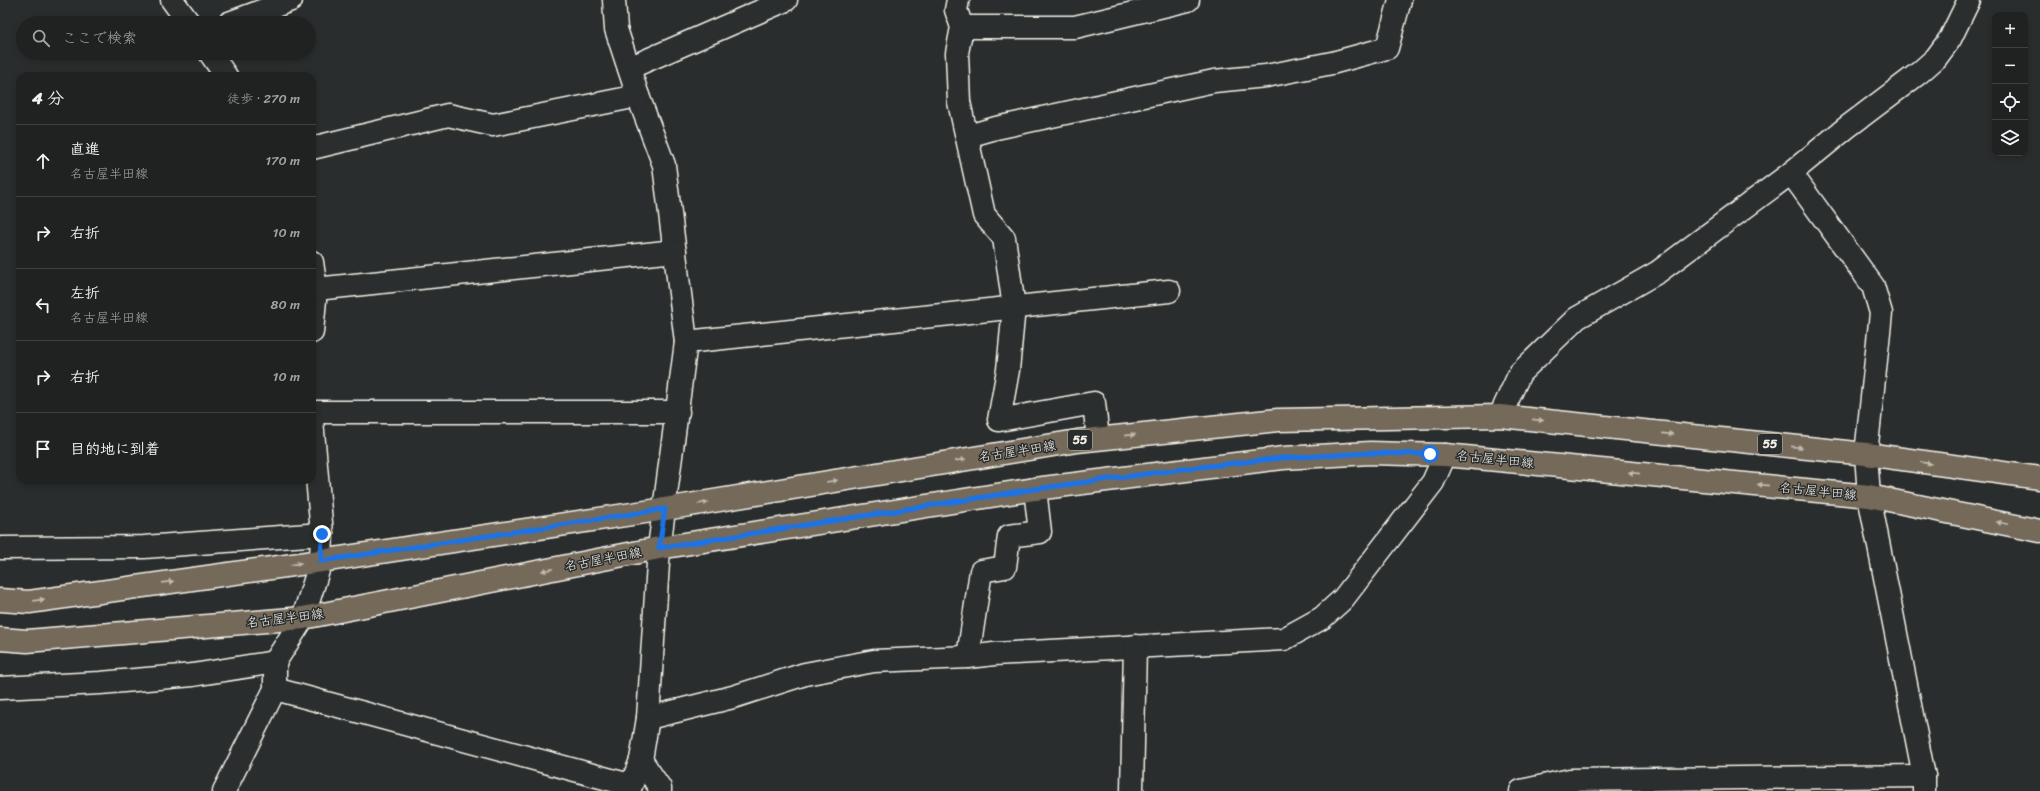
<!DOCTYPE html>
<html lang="ja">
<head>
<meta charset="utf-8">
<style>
	:root { --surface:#202222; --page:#2d2f2f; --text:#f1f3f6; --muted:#a2a4a5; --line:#3d3f40 }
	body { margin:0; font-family:Sriracha,"Klee One",sans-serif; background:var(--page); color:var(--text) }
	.controls { position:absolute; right:12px; top:12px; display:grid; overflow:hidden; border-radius:8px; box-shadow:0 2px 6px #0003 }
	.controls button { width:36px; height:36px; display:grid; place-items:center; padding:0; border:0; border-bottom:1px solid var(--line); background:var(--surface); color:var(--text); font:20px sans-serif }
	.stop { position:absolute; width:12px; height:12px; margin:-9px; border:3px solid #1a73e8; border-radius:50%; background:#fff }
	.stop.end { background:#1a73e8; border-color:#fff; box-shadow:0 1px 4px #0008 }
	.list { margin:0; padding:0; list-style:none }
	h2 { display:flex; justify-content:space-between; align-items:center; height:52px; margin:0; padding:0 16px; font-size:17px }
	h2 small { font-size:13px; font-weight:400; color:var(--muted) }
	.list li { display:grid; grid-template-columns:26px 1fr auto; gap:12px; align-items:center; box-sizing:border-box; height:72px; padding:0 16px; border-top:1px solid var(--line) }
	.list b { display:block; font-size:15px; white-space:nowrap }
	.list p { margin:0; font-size:13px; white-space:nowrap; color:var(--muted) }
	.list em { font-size:13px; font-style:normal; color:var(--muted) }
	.icon { flex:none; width:22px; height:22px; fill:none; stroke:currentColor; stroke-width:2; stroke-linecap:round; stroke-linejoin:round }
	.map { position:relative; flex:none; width:2040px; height:791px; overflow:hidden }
	.search { position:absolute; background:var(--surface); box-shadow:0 2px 6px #0003; left:16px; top:16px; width:300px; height:44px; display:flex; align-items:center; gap:10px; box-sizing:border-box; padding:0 14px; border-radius:22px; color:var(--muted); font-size:15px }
	.panel { position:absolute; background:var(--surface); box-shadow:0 2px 6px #0003; left:16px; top:72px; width:300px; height:412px; border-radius:12px }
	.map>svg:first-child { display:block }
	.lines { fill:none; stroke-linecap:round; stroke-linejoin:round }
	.minor-casing { stroke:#f4f1e8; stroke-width:25 }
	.primary-casing { stroke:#f4f1e8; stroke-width:25 }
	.minor { stroke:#2a2d2e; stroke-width:22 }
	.primary { stroke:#746a5a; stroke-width:22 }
	.oneway { fill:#c1bbaf }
	.route { stroke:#1a73e8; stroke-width:5 }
	.labels { text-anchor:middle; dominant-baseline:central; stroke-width:3; stroke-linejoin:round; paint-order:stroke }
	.shield { fill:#2a2d2e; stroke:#b7b6b0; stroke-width:1 }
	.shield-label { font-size:12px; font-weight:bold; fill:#f4f1e8 }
	.street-label { font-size:13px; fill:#f4f1e8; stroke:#2a2d2e }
</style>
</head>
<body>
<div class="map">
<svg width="2040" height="791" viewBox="0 0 2040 791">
	<rect width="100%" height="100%" fill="#2a2d2e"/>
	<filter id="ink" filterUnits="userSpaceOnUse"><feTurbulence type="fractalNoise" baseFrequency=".025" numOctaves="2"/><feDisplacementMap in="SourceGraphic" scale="8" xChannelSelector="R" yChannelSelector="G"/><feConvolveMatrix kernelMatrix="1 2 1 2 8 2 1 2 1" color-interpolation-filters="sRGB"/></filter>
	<g filter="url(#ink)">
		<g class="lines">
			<defs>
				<g id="minor">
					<path d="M172,0L189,23"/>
					<path d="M614,0L616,29L638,96L664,165L686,342L659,548L648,718L641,760L629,791"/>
					<path d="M958,0L956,10L962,27L957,53L959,102L984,215L1004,238L1014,307L1008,370L999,420L1094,403L1098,438"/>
					<path d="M229,23L291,0"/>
					<path d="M962,27H1075L1188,0"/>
					<path d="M210,53L226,76"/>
					<path d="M629,68L786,0"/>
					<path d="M968,136L996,128L1214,81L1266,76L1332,63L1387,48L1400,0"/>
					<path d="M312,148L448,115L493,125L638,96"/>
					<path d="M1791,173L1873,286L1881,313L1866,454L1869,496L1924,776V791"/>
					<path d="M312,262L316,289L312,332"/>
					<path d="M316,289L675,251"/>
					<path d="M686,342L1169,291"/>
					<path d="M312,412H678"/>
					<path d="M1500,416L1520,373L1577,318L1658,272L1791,173L1846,128L1919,73L1936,58L1950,39L1969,0"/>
					<path d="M0,548L144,547L322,534"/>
					<path d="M968,657L981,571L1005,567L1009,536L1040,532L1035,489"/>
					<path d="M0,688L100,683L193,675L275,662"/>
					<path d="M275,689L630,785"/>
					<path d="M648,718L733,697L805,674L874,661L968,657L994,654L1284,639L1322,618L1343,599L1433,482L1445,455"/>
					<path d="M641,760L660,788V791"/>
					<path d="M224,791L275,689V662L303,618L321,561L322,534L312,420"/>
					<path d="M1132,791L1135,646"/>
					<path d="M1521,791L1570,780L1924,776"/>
				</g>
				<g id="primary">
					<path d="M0,600L29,602L321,561L665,509L1077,441L1278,420L1500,416L1866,454L2040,478"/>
					<path d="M0,639L27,641L303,618L659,548L1035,489L1283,458L1370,453L1445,455L1869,496L2040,531"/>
				</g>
			</defs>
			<use href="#minor" class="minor-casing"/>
			<use href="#primary" class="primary-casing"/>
			<use href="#minor" class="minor"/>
			<use href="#primary" class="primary"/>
		</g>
		<defs><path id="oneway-solid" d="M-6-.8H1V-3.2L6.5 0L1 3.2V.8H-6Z"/></defs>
		<g class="oneway">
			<use href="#oneway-solid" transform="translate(1538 420) rotate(6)"/>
			<use href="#oneway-solid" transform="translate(1668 434) rotate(6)"/>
			<use href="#oneway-solid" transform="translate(1130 435) rotate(-6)"/>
			<use href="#oneway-solid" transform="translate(1797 447) rotate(6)"/>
			<use href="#oneway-solid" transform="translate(960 460) rotate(-9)"/>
			<use href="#oneway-solid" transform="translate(1926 463) rotate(8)"/>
			<use href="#oneway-solid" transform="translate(1634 473) rotate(-174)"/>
			<use href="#oneway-solid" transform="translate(832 481) rotate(-9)"/>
			<use href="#oneway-solid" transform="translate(1763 485) rotate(-174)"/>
			<use href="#oneway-solid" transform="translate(703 503) rotate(-9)"/>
			<use href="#oneway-solid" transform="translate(2002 523) rotate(-168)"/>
			<use href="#oneway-solid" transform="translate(296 564) rotate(-8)"/>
			<use href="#oneway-solid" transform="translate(547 570) rotate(169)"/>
			<use href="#oneway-solid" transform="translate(168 582) rotate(-8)"/>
			<use href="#oneway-solid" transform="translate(39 600) rotate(-8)"/>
		</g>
	</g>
	<g class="lines" filter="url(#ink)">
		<path class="route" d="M322,534L321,561L665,509L659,548L1035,489L1190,468L1282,458L1370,453L1430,454"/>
	</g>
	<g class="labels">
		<g class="shield">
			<rect x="1068" y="430" width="24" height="20" rx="3"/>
			<rect x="1758" y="434" width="24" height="20" rx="3"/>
		</g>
		<g class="shield-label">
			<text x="1080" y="440">55</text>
			<text x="1770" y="444">55</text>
		</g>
		<g class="street-label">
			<text transform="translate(1017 451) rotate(-9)">名古屋半田線</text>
			<text transform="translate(1495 459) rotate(6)">名古屋半田線</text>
			<text transform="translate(1818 491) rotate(6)">名古屋半田線</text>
			<text transform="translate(603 559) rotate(-11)">名古屋半田線</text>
			<text transform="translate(285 618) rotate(-7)">名古屋半田線</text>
		</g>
	</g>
</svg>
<div class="controls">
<button>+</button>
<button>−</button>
<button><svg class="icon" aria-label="locate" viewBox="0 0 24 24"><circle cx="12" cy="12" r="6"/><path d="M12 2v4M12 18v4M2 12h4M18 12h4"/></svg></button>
<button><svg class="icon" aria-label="layers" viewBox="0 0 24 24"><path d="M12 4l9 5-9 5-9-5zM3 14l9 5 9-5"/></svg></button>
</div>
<div class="stop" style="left:1430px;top:454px"></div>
<div class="stop end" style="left:322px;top:534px"></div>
<div class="search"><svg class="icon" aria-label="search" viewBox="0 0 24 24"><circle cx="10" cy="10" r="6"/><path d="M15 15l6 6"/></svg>ここで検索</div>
<section class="panel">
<h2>4 分<small>徒歩 · 270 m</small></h2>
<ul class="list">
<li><svg class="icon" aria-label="ahead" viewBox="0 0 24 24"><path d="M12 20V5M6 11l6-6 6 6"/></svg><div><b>直進</b><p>名古屋半田線</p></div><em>170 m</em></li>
<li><svg class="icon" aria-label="right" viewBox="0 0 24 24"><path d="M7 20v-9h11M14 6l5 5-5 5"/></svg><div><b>右折</b></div><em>10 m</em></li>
<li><svg class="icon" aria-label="left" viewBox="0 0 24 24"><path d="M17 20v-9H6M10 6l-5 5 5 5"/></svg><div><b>左折</b><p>名古屋半田線</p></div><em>80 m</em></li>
<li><svg class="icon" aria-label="right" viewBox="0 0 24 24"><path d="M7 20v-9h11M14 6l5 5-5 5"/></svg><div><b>右折</b></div><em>10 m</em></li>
<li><svg class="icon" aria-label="arrive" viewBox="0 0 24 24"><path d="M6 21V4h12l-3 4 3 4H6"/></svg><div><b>目的地に到着</b></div></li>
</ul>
</section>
</div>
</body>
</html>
